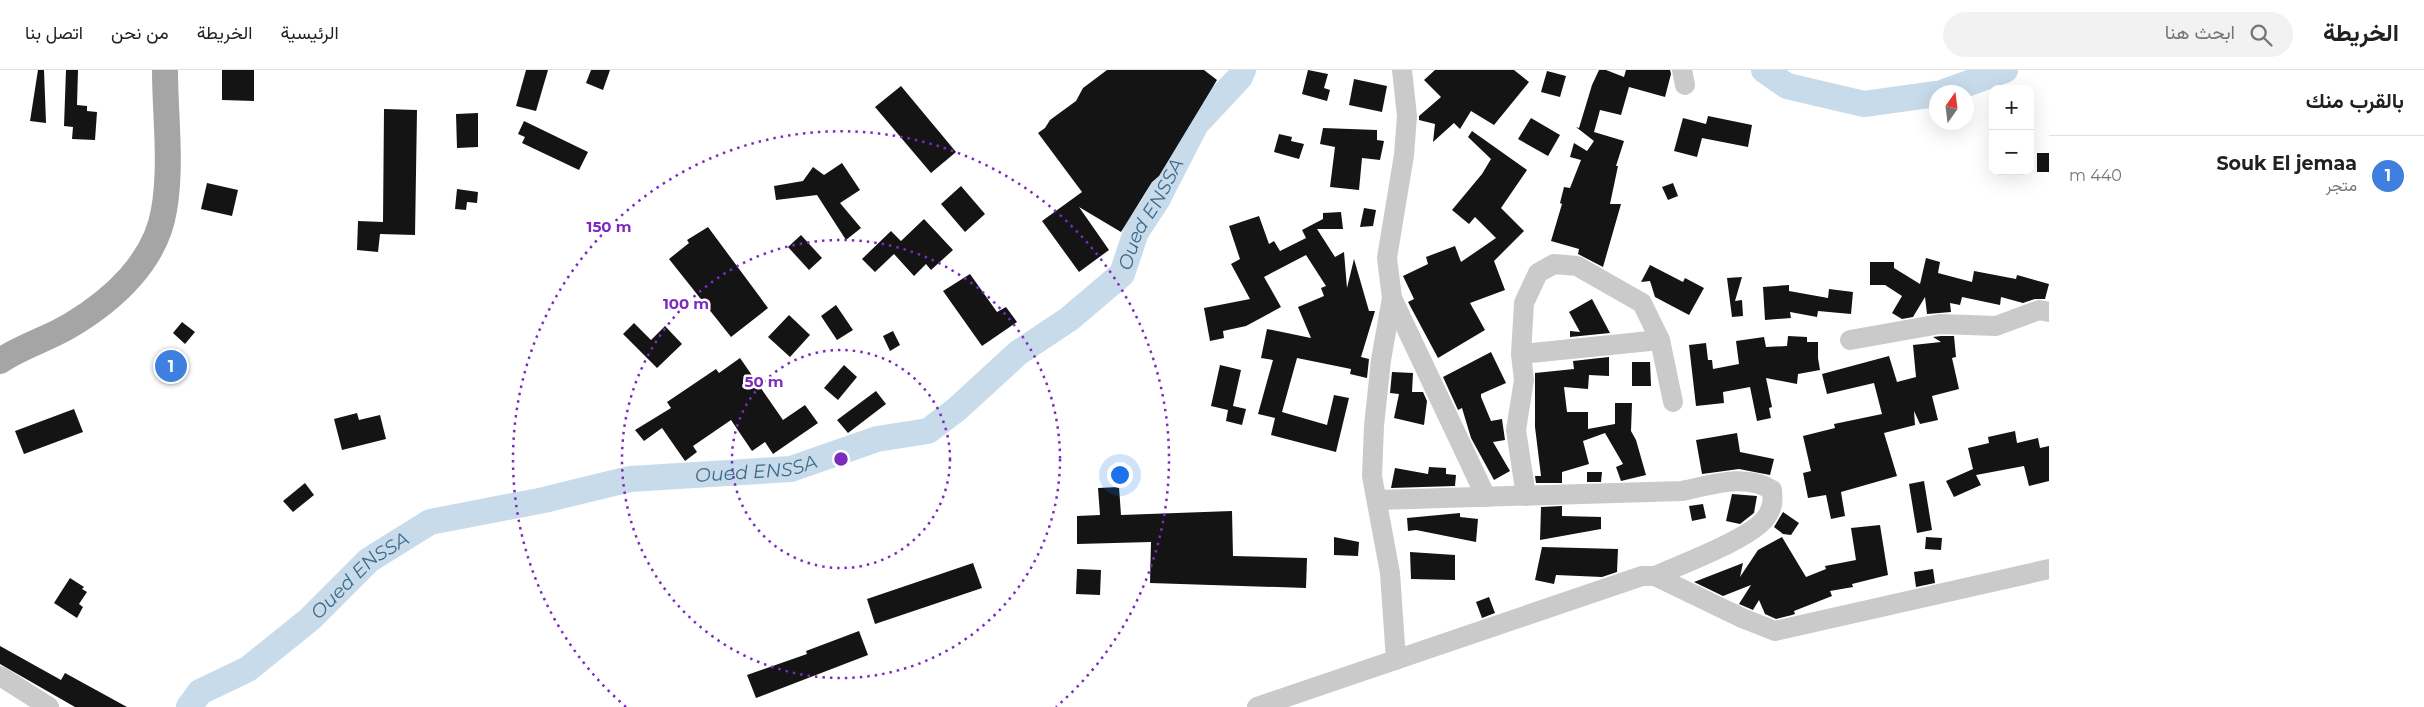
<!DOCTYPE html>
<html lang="ar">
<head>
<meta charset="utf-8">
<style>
	:root { --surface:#fff; --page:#f2f2f2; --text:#202124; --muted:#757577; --line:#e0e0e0; --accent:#0f766e }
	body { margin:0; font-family:Montserrat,Vazirmatn,sans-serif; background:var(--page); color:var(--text); direction:rtl }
	.controls { position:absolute; right:15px; top:15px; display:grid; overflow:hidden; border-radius:10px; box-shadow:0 5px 20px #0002 }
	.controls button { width:45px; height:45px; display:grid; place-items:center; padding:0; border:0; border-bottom:1px solid var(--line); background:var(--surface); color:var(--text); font:25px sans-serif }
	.compass { position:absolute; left:1929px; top:15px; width:45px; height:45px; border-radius:50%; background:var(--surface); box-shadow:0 5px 20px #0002; rotate:14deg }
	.you { position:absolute; left:1119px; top:404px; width:18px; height:18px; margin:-12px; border:4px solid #fff; border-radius:50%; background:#1a73e8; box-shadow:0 0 0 8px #1a73e833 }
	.badge { display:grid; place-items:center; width:32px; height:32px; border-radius:50%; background:var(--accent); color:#fff; font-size:16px; font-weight:700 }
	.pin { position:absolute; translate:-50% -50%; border:2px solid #fff; box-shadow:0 1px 5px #0006 }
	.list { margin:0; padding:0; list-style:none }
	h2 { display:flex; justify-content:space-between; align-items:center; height:65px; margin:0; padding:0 20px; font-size:21px }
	h2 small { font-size:16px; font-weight:400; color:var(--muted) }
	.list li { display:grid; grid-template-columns:32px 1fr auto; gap:15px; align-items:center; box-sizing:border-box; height:80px; padding:0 20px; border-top:1px solid var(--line) }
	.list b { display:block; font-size:19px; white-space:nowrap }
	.list p { margin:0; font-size:16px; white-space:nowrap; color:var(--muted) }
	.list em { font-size:16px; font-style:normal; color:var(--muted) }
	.icon { flex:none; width:28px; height:28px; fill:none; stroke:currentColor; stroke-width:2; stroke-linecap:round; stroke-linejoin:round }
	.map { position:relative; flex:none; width:2049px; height:637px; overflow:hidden; direction:ltr }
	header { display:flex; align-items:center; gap:30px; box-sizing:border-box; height:70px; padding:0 25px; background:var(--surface); border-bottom:1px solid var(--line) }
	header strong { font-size:24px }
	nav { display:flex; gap:28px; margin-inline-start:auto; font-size:18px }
	.search { width:350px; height:45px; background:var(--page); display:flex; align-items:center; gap:12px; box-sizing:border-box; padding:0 18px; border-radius:28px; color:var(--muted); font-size:19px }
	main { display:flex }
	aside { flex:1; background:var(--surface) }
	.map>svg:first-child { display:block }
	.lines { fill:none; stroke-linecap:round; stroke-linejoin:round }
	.river { stroke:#c8dbea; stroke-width:26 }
	.building { fill:#141414 }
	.minor { stroke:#cacaca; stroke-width:20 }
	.major { stroke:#a5a5a5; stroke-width:26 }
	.ring { fill:none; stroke:#7b2cbf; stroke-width:2.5; stroke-dasharray:2.5 5 }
	.labels { text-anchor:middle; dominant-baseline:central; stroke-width:5; stroke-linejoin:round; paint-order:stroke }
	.water-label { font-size:19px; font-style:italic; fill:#3f6b8c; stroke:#fff }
	.centre { fill:#7b2cbf; stroke:#fff; stroke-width:2.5 }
	.ring-label { font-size:15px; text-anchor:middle; font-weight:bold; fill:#7b2cbf; stroke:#fff; stroke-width:5; stroke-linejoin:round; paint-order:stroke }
</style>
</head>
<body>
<header>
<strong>الخريطة</strong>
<div class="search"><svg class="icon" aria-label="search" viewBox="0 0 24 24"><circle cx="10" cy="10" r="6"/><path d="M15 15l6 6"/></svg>ابحث هنا</div>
<nav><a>الرئيسية</a><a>الخريطة</a><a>من نحن</a><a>اتصل بنا</a></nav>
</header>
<main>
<aside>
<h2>بالقرب منك<small></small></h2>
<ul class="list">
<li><span class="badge" style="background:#3f7fe0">1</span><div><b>Souk El jemaa</b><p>متجر</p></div><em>440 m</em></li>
</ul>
</aside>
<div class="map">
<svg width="2049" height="637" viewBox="0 0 2049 637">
	<rect width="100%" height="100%" fill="#fff"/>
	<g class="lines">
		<g class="river">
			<path d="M1764,0L1787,16L1864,34L1936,24"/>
			<path d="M1944,22L2005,0"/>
			<path id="s1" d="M189,637L200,622L248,599L310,549L369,490L430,452L544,430L630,409L791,399L877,369L928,361L957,339L1018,283L1069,249L1122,204L1136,162L1157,130L1196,54L1240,7L1243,0"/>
		</g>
	</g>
	<g class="building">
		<path d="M38,0H44L46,53L30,51Z"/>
		<path d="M66,0H78L77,35L87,36V41L97,42L95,70L72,69L73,57L64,56Z"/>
		<path d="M222,0H254V31L222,30Z"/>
		<path d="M526,0H548L536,41L516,36Z"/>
		<path d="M591,0H610L603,20L586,13Z"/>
		<path d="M1107,0H1204L1217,10L1159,106L1152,112L1121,162L1079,137L1109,180L1079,202L1042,151L1082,122L1038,63L1045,58L1050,50L1076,31L1083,18Z"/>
		<path d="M1308,0L1328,4L1324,18L1330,20L1327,31L1302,24Z"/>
		<path d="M1435,0H1514L1529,12L1494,55L1471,41L1460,59L1454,53L1433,72L1435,54L1419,50V46L1441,27L1424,10Z"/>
		<path d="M1599,0H1606L1624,7L1626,0H1670L1671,4L1665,27L1629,17L1621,45L1600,40L1594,62L1624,71L1616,96H1618L1610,134H1621L1603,197L1578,184L1579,179L1551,171L1562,134L1560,133L1564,117L1570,118L1581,90L1570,87L1574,73L1587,81L1594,71L1576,57L1579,58L1592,15Z"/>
		<path d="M1547,1L1566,6L1560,27L1541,22Z"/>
		<path d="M1354,9L1387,16L1382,42L1349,35Z"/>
		<path d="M901,16L956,82L931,103L875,37Z"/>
		<path d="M384,39L417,40L415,165L380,164L378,182L357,180L358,151L383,152Z"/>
		<path d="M478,43V77L457,78L456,44Z"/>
		<path d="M1708,46L1752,55L1748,77L1702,68L1697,87L1674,81L1683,48L1706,54Z"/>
		<path d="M1531,48L1560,65L1548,86L1518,69Z"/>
		<path d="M524,51L588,82L579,100L522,73L525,67L518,64Z"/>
		<path d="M1323,58L1377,60V70L1384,71L1380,90L1362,88L1359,120L1330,117L1335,77L1320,74Z"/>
		<path d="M1472,61L1527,100L1501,138L1524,161L1494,191L1505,220L1470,233L1485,260L1438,288L1408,232L1414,229L1403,206L1428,194L1426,187L1455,176L1461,192L1496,168L1475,147L1469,154L1452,140L1482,104L1491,89L1468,67Z"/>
		<path d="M1279,64L1292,67L1291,71L1304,74L1299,89L1274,82Z"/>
		<rect x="2037" y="83" width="12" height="19"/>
		<path d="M842,93L860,120L840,133L861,158L846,170L817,125L776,130L774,116L803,111L813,97L824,105Z"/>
		<path d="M207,113L238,120L232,146L201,139Z"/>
		<path d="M1673,113L1678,126L1668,130L1662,117Z"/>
		<path d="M961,116L985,144L965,162L941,134Z"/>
		<path d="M457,119L478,122L477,133L467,132L466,140L455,139Z"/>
		<path d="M1364,138L1376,140L1373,156L1360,157Z"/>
		<path d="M1341,142L1343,159H1317L1335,187L1344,182L1347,218L1354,189L1369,241H1375L1361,287L1369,289L1367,308L1350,304L1351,299L1297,288L1282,342L1327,355L1334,325L1349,328L1336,382L1271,365L1275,348L1258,344L1273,290L1261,288L1267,259L1311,268L1298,237L1324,226L1321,218L1326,216L1306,185L1264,207L1281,237L1246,256L1223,261L1224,268L1210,271L1204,238L1250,229L1231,194L1240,189L1229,156L1259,146L1269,174L1274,171L1280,181L1306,168L1302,160L1323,149V143Z"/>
		<path d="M924,149L953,180L931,200L926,194L914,206L894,184L875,202L862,189L891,161L901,171Z"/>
		<path d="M708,157L768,238L731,267L669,189L689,173L687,170Z"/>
		<path d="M801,165L822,188L809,200L788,177Z"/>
		<path d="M1926,188L1940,192L1938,203L1972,212L1974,201L2016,209L2017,205L2049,214L2045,229H2035L2023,233L2001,227L2000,235L1962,227L1960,235L1950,233L1951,242L1927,244L1925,227L1913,247L1902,249L1892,243L1902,226L1885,215H1870V192H1894V198L1920,214Z"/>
		<path d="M1650,195L1683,212L1685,208L1704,218L1689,245L1655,227L1650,211L1641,212Z"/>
		<path d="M970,204L997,242L1006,237L1017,252L982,276L943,221Z"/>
		<path d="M1742,207L1735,231L1742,230L1743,246L1732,247L1727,208Z"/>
		<path d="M1789,215V221L1828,228L1829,219L1853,222L1851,244L1818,241L1817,247L1790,242L1791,248L1765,250L1763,217Z"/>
		<path d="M1592,229L1610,263L1570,267V261L1580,262L1569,242Z"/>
		<path d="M836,235L853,260L837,270L821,246Z"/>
		<path d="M789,245L810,265L790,287L768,267Z"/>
		<path d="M182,252L195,262L185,274L173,263Z"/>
		<path d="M634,253L651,270L665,256L682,274L657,298L623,264Z"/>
		<path d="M893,261L900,275L890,281L883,266Z"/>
		<path d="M1788,266L1807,267V272H1818V288L1820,300L1798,304L1797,314L1766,308L1772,337L1769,338L1771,348L1757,351L1750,317L1723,322L1724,333L1696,336L1689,275L1706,273L1708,290H1712L1713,299L1739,294L1736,271L1764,267L1766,277L1787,276Z"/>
		<path d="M1941,266H1954L1956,287L1952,288L1959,319L1932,326L1938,350L1920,354L1914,341L1915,355L1884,363L1897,406L1841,422L1845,446L1831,449L1826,425L1808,428L1803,403L1811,401L1803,366L1835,358L1834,354L1882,344L1874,313L1827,324L1822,304L1889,286L1897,312L1916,307L1913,275L1941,272L1933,267Z"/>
		<path d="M1491,282L1506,313L1481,324V327L1491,351L1502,349L1505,370L1493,372L1510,401L1494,410L1471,368L1462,338L1458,340L1443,307Z"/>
		<path d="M1609,287V306L1589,305L1588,319L1564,317L1567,342H1588V359L1615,354V333H1632L1631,361L1636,370L1646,405L1621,411L1616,397L1623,394L1605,363L1583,371L1589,394L1562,402V413H1536L1535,406H1541L1535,357V303L1574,299L1573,291Z"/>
		<path d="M740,288L783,350L805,335L818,353L773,384L765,372L752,381L731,350L693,376L697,382L685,391L662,358L644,371L635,360L671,338L667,332L716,299L719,303Z"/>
		<path d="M1632,292H1650L1651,316H1632Z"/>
		<path d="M844,295L857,307L838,330L824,318Z"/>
		<path d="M1220,295L1241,300L1233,336L1246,339L1242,355L1226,351L1228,340L1211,336Z"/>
		<path d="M1392,302L1413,303L1412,322H1423L1427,331L1424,355L1394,348L1399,324L1390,323Z"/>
		<path d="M876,321L886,334L848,363L837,350Z"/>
		<path d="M74,339L83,362L24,384L15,361Z"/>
		<path d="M357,343L359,350L380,345L386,369L342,380L334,349Z"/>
		<path d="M2015,361L2017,373L2038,368L2040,378L2049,376V411L2029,416L2024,396L1976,405L1981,415L1954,427L1946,411L1973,399L1968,378L1989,373L1988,367Z"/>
		<path d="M1737,363L1740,382L1774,389L1770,405L1739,399L1702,404L1696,370Z"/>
		<path d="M1429,397L1446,398V404L1456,405L1455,416L1391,418L1395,398L1428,404Z"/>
		<path d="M1587,402H1602L1601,412H1587Z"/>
		<path d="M1924,411L1932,460L1917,463L1909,414Z"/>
		<path d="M305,413L314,425L293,442L283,431Z"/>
		<path d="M1119,417L1121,445L1232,441L1233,486L1307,488L1306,518L1150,513L1151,472L1077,474V446L1100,445L1098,418Z"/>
		<path d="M1732,424L1757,426L1754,443L1740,454L1726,451Z"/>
		<path d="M1703,434L1706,448L1692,451L1689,436Z"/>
		<path d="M1562,436V446L1601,447V459L1540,470L1541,437Z"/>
		<path d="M1783,442L1799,453L1791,465L1783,464L1774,457Z"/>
		<path d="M1460,443V447L1478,449L1476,472L1416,460L1408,461L1407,448Z"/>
		<path d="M1880,455L1888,505L1852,514L1853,517L1830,521L1832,526L1794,541L1795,544L1792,545L1776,549L1765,544L1759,530L1753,540L1739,534L1751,515L1723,526L1694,512L1743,493L1740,507L1758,480L1782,467L1806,507L1826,499L1825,496L1856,490L1851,458Z"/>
		<path d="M1334,467L1359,472L1358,486L1334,485Z"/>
		<path d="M1926,467L1942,468L1941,480L1925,479Z"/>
		<path d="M1542,477L1618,479L1617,502L1602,507L1556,505L1554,514L1535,510Z"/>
		<path d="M1410,482L1455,485V510L1411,509Z"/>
		<path d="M973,493L982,518L875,554L867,529Z"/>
		<path d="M1077,499L1101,500L1100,525L1076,524Z"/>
		<path d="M1933,499L1935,513L1916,517L1914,502Z"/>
		<path d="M70,508L84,517L82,519L87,522L79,534L83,537L77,548L54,533Z"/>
		<path d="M1489,527L1495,543L1482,548L1476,532Z"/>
		<path d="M859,561L868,585L756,628L747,605L807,584L806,581Z"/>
		<path d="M0,576L61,610L65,603L127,637H75L0,594Z"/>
	</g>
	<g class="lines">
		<g class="minor">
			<path d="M1682,0L1685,15"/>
			<path d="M1392,228L1486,427"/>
			<path d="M1850,270L1940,254L1996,256L2039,240L2049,242"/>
			<path d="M1521,284L1660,270"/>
			<path d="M1526,426L1516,360L1524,310L1521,284L1524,233L1538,203L1554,194L1577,196L1642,233L1660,270L1673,332"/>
			<path d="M1377,430L1682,421C1712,415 1745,403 1772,420C1773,430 1773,437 1767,446C1755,467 1680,495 1655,506"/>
			<path d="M1396,590L1390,503L1372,406L1374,356L1381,290L1392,228L1387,188L1404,85L1407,46L1402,0"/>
			<path d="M0,606L49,637"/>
			<path d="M1257,637L1642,506H1655L1742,548L1775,561L2049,499"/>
		</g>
		<path class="major" d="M0,291C22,276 48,269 71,255C113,230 156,191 164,140C172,94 165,46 165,0"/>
	</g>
	<g class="ring">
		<circle cx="841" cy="389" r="109"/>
		<circle cx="841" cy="389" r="219"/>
		<path d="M626 637A328 328 0 1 1 1056 637"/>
	</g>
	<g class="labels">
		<g class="water-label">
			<text stroke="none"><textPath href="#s1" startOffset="1132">Oued ENSSA</textPath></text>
			<text stroke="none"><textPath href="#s1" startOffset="638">Oued ENSSA</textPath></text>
			<text stroke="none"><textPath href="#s1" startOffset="218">Oued ENSSA</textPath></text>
		</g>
	</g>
	<circle cx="841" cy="389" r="8" class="centre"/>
	<g class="ring-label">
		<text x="609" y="162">150 m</text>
		<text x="686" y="239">100 m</text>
		<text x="764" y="317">50 m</text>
	</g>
</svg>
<div class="controls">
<button>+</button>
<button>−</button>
</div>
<svg class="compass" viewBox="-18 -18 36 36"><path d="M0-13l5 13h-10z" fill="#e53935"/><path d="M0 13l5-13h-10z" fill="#757577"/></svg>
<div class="you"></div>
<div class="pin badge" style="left:171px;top:296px;background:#3f7fe0">1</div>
</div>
</main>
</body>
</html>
